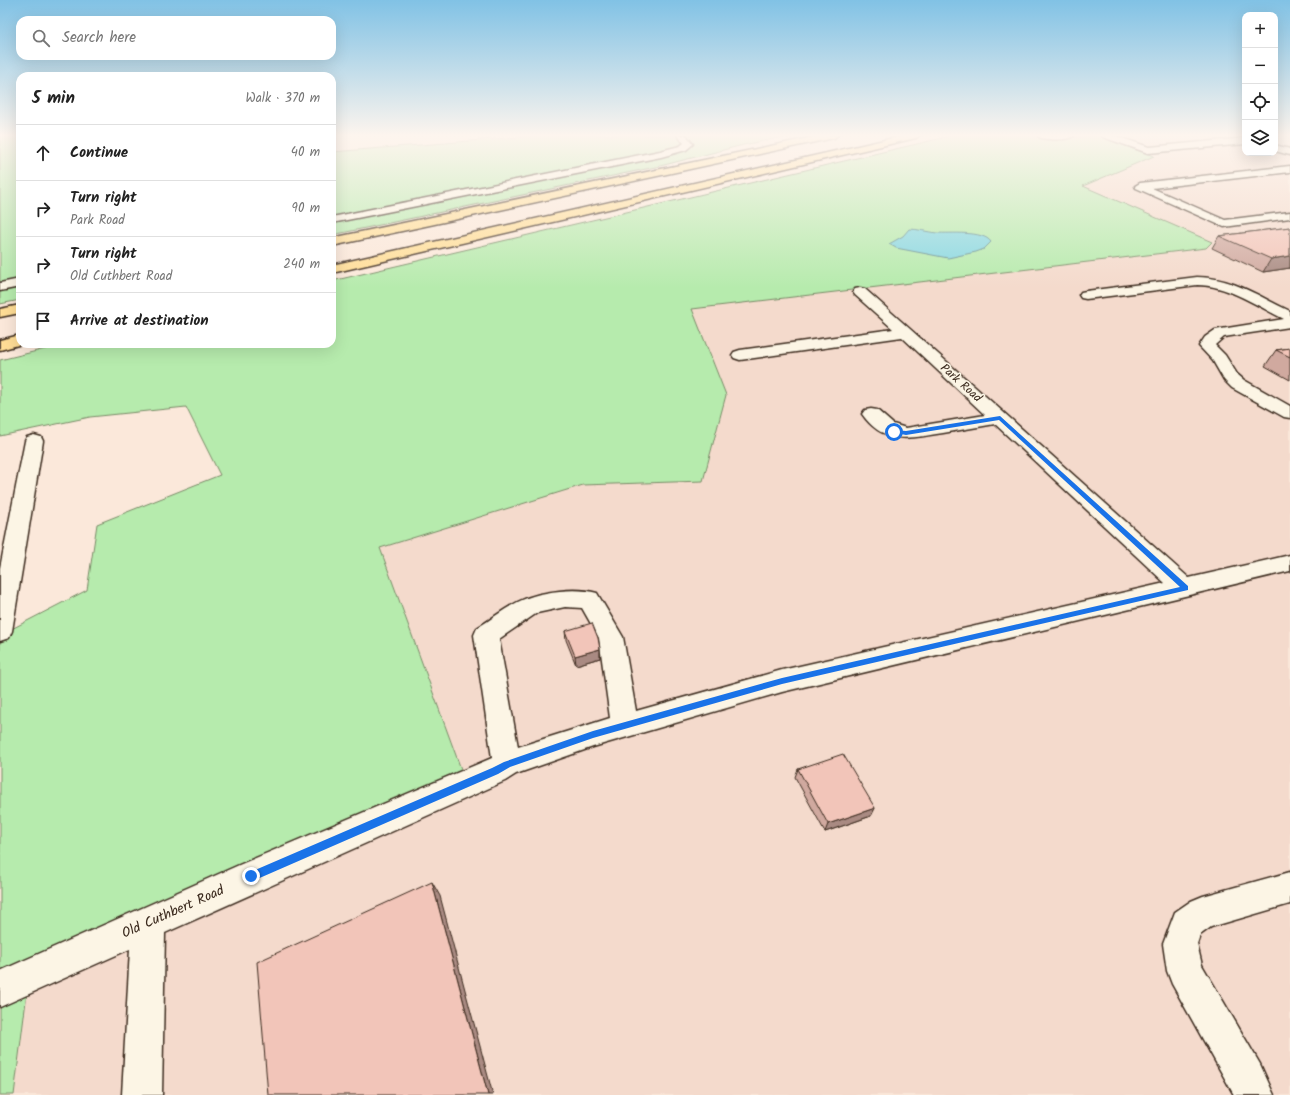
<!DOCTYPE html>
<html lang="en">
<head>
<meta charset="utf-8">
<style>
	:root { --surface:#fff; --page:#f6f6f6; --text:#222; --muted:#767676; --line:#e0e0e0 }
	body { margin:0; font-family:Kalam,sans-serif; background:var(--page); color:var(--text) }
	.controls { position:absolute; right:12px; top:12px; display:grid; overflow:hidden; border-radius:8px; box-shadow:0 4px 16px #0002 }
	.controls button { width:36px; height:36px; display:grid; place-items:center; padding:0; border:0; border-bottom:1px solid var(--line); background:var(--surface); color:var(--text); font:20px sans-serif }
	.stop { position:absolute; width:12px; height:12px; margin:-9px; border:3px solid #1a73e8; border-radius:50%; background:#fff }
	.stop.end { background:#1a73e8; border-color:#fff; box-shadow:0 1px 4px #0008 }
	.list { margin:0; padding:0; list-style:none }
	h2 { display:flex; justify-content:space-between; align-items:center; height:52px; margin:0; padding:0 16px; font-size:17px }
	h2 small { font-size:13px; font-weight:400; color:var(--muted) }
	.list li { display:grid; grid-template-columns:26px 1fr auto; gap:12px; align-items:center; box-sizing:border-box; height:56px; padding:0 16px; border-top:1px solid var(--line) }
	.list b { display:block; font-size:15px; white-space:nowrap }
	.list p { margin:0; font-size:13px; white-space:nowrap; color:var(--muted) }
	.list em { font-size:13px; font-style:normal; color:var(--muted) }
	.icon { flex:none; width:22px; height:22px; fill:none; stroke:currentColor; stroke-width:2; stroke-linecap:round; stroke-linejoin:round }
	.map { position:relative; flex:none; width:1290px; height:1095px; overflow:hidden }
	.search { position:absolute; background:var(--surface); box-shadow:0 4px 16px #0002; left:16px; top:16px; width:320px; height:44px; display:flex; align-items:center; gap:10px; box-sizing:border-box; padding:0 14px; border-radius:12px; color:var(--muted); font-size:15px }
	.panel { position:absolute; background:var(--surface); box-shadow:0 4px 16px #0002; left:16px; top:72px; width:320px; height:276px; border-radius:12px }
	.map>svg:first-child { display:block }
	.built { fill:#f4dacc }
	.green { fill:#b6ebad; stroke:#788a66 }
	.water { fill:#87d8e1; stroke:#699293 }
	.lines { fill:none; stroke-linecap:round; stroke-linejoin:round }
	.minor-casing { stroke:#3b2a1e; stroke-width:3 }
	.highway-casing { stroke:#3b2a1e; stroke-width:3 }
	.minor { fill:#fcf5e5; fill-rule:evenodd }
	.highway { fill:#ffdd96; fill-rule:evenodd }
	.wall { fill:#d0a99f; stroke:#3b2a1e }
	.shaded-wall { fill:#a98a82; stroke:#3b2a1e }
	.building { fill:#f2c5b9; stroke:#3b2a1e }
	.route { fill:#1a73e8 }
	.labels { text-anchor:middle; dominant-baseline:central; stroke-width:3; stroke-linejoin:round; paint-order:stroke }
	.street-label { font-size:12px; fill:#3b2a1e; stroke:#fcf5e5 }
	.near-street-label { font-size:14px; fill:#3b2a1e; stroke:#fcf5e5 }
</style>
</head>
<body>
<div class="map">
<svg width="1290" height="1095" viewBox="0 0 1290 1095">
	<rect width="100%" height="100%" fill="#fbe8da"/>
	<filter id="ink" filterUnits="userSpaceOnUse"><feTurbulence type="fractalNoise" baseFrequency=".025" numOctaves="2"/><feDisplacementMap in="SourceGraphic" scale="8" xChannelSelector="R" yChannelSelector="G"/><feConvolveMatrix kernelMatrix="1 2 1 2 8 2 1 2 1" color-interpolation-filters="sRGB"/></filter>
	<g filter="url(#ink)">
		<path class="built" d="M1032,135H1237L1245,137V153H1275V146L1290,151V1095H14L29,977L465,780L380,548L583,485L703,481L726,395L691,309L1206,248L1212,242L1083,186L1153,155L1101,135L1044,140Z"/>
		<g class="green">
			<path d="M0,135H20V300L0,304Z"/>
			<path d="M545,135H793L743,145L660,166L332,235V152Z"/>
			<path d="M955,135H1032L1044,140L1101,135L1154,156L1083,186L1212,242L1206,248L692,309L726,395L703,481L583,485L380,548L465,780L29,977L14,1095H0V635L87,590L97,524L220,475L186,407L90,417L0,436V360L66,344H332V281Z"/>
		</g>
		<path class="water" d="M909,229C918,229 927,232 937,233C950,234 983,230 991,242L984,249L976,252L948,258L896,248L889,244L903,236Z"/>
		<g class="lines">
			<defs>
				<g id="minor">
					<path d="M677,135H686L693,144L686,150L661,157L332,223V217L660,151L680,146L684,143Z"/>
					<path d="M1038,135H1075C1069,141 1047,140 1039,137Z"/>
					<path d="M1102,135H1113L1149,147L1245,138V144L1148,153L1103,137Z"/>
					<path d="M1275,145L1290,149V155L1275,151Z"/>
					<path d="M1290,166V172L1152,188L1225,220L1290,212V218L1224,227L1136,188L1135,186L1140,183Z"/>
					<path d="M1197,277C1231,277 1260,297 1290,311V327L1224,337L1215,345L1225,355L1237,374L1244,380L1290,406V418L1284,417L1232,388L1224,380L1213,361L1199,346L1205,337L1215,330L1284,319C1257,306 1228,285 1197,285L1086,299L1081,298L1079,295L1081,292L1086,291Z"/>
					<path d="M20,279V287L0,291V283Z"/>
					<path d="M860,288L865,289L910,329L1189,578L1290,555V571L782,692L593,747L516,774L505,781L165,933L162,1095H122L130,949L0,1007V971L239,865L492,758L474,635L477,628C492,619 506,607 522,600C541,591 577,587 597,593L623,637L636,711L782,670L1165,583L995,424C978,427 960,430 943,433C911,438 884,446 862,414L865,410L871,409L877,410L893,424L906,428L985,415L902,337L740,360L734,358L732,355L734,352L740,350L893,329L855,295L853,292L855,289ZM565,607L582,608L599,638L610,718L518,747L499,639L537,613Z"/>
					<path d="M34,435L41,437L43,441L12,631L9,638L0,641V568L25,441L27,437Z"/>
					<path d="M1290,872V904L1211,927L1200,935L1197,944L1202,965L1260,1064L1274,1095H1234L1172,984L1167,971L1163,944L1175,912L1191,901L1203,896Z"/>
				</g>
				<g id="highway">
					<path d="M823,135H838L834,138L332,246V238Z"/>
					<path d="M906,135H920L916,138L332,273V265Z"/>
					<path d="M20,305V313L0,317V309Z"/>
					<path d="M20,335V344H22L0,350V340Z"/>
				</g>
			</defs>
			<use href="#minor" class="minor-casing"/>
			<use href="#highway" class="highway-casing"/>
			<use href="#minor" class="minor"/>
			<use href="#highway" class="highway"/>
		</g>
		<g class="wall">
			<path d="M1290,227V268L1263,272L1212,248L1219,236Z"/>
			<path d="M1290,348V380L1265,366L1276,350Z"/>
			<path d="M565,631L600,658L576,665L566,640Z"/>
			<path d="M798,769L875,808L871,816L825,832L795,777Z"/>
		</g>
		<g class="shaded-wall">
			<path d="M1290,256V268L1263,272L1271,259Z"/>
			<path d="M600,649V658L576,665L575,656Z"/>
			<path d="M875,808L871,816L825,832L828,824Z"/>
			<path d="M432,882L440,896L493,1095H488Z"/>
		</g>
		<g class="building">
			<path d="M1290,227V256L1271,259L1219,236Z"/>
			<path d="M1290,348V357L1276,350Z"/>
			<path d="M592,623L598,638L600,649L575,656L565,631Z"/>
			<path d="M843,754L875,808L828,824L798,769Z"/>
			<path d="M432,882L488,1095H268L257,962Z"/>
		</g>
	</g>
	<linearGradient id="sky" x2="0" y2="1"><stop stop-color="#81c2e5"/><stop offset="0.47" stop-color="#fdf5ee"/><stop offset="1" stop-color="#fdf5ee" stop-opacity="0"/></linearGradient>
	<rect width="1290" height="288" fill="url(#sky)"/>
	<path class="route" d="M1000,416L1188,586V590L782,684L593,738L510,767L498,774L255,880L251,881L248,880L246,876L248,873L492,768L504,762L593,731L782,678L1180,587L999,420L906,435L891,432L894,430L906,431Z"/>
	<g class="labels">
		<g class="street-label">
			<text transform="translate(961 383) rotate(42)">Park Road</text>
		</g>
		<g class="near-street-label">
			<text transform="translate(173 912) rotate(-24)">Old Cuthbert Road</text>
		</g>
	</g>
</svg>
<div class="controls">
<button>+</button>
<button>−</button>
<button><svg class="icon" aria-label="locate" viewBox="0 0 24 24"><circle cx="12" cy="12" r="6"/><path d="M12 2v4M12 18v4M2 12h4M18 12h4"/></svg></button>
<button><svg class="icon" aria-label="layers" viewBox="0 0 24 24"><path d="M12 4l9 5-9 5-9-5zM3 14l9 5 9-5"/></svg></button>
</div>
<div class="stop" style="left:894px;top:432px"></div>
<div class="stop end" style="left:251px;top:876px"></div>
<div class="search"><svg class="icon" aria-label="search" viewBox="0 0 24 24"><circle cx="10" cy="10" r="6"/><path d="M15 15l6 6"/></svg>Search here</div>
<section class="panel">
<h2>5 min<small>Walk · 370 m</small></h2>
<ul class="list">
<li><svg class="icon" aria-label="ahead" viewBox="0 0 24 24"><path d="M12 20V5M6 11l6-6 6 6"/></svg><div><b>Continue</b></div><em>40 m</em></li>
<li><svg class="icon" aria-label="right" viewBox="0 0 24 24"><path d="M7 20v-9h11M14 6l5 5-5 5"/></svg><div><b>Turn right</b><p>Park Road</p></div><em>90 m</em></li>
<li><svg class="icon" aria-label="right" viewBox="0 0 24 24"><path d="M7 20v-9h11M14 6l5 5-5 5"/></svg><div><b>Turn right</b><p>Old Cuthbert Road</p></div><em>240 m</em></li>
<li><svg class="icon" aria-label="arrive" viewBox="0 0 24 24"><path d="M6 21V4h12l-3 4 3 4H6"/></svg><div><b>Arrive at destination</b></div></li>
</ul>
</section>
</div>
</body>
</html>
